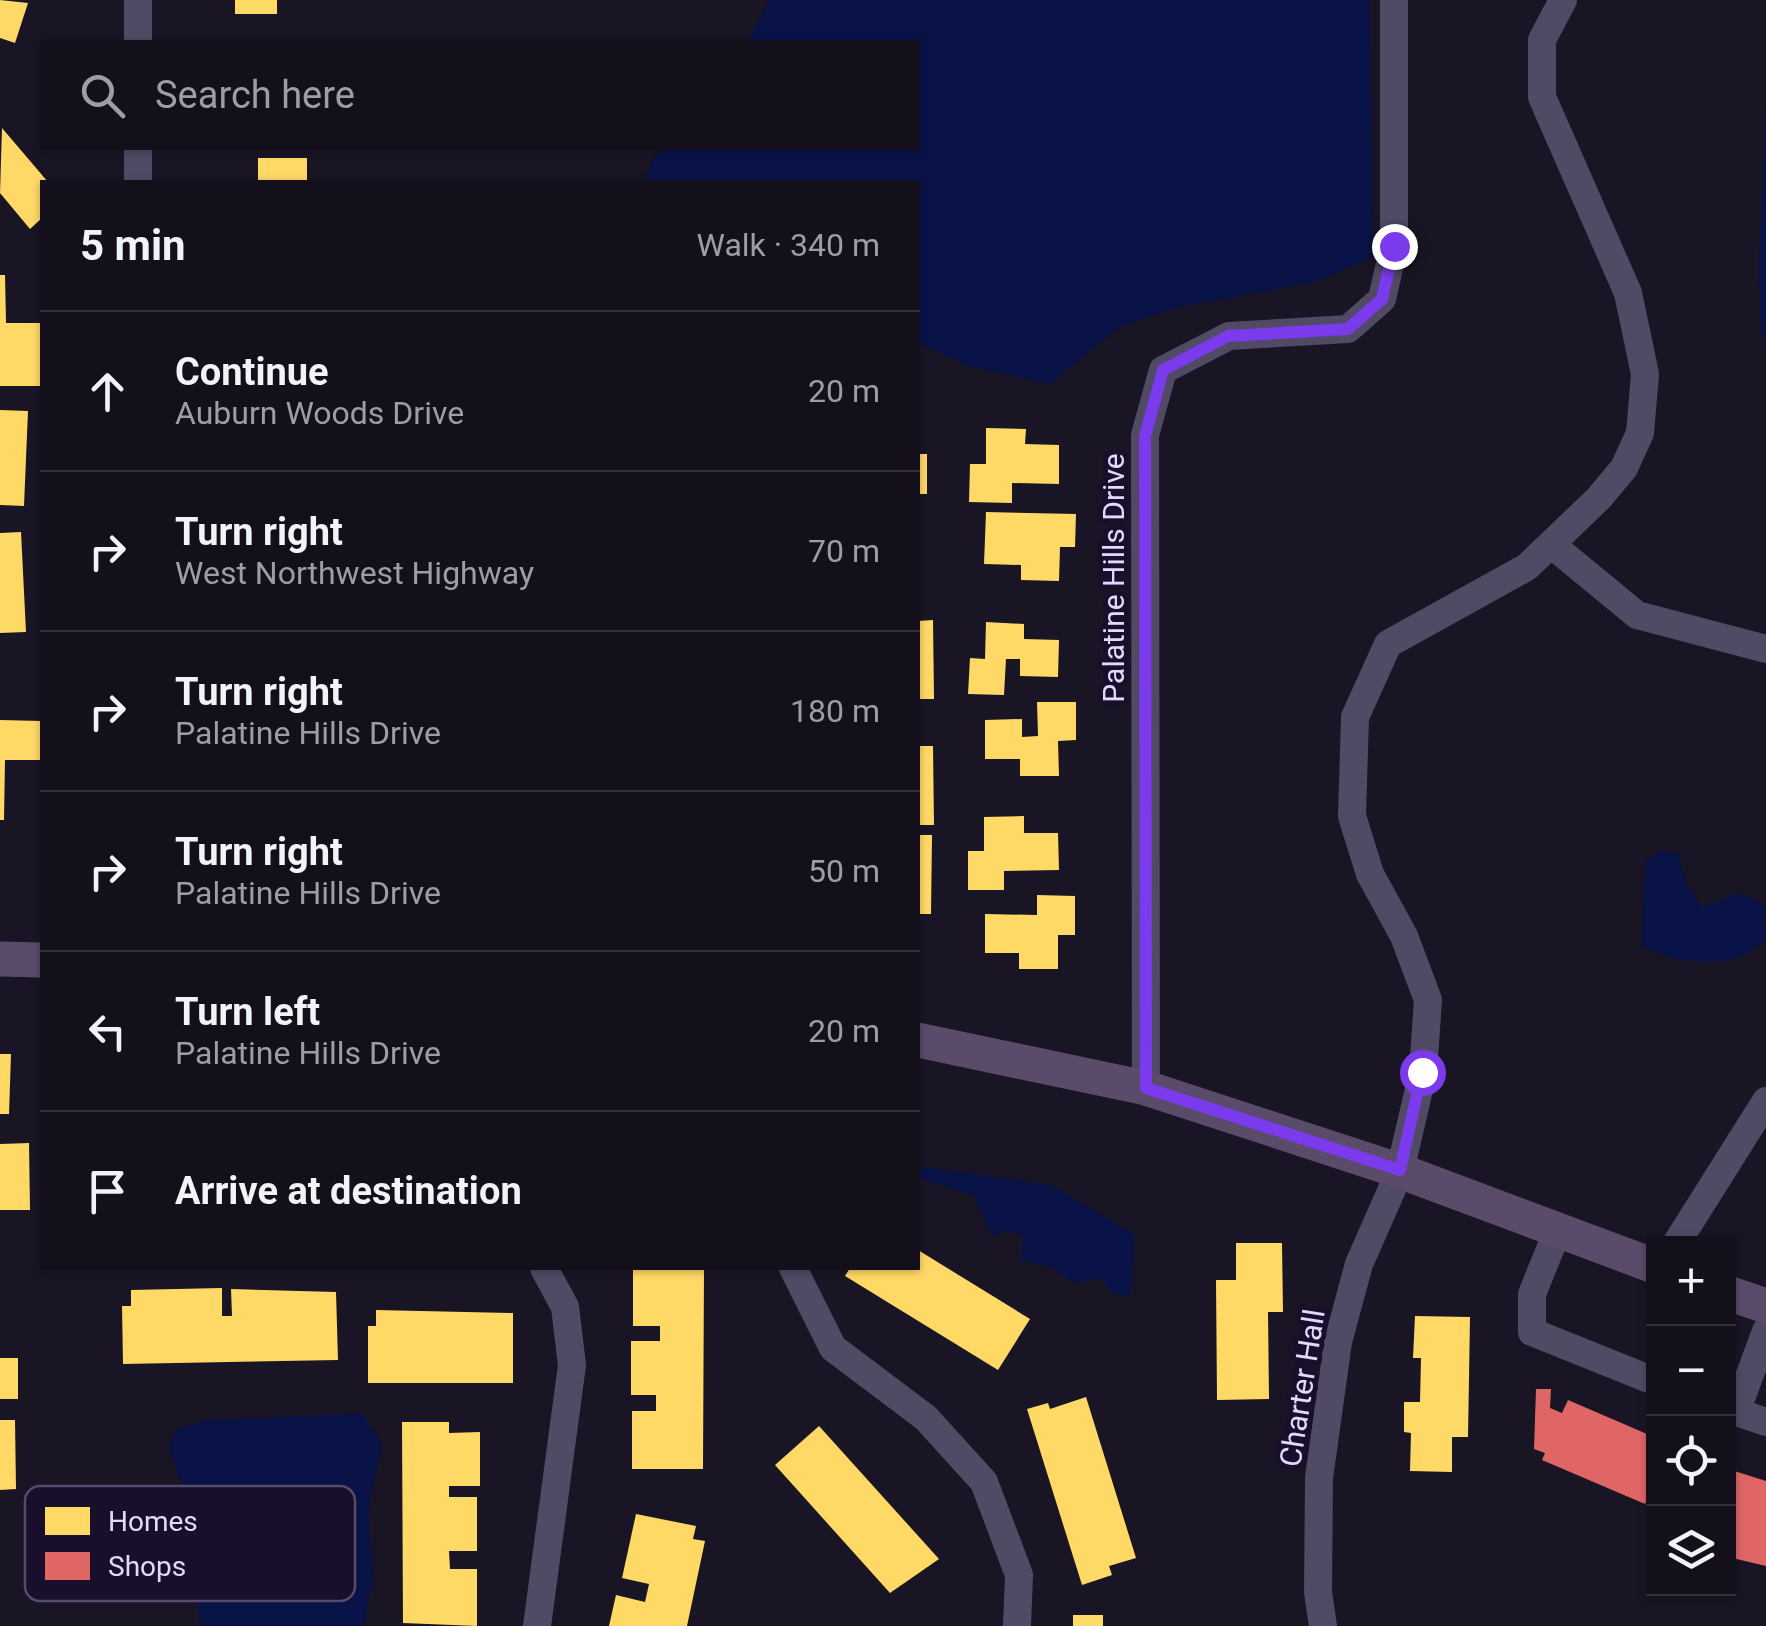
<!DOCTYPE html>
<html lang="en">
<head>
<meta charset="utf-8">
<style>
	:root { --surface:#14101b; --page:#1d1924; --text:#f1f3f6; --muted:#9d9da3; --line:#33303a }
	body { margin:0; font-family:Roboto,sans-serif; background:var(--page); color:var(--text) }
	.controls { position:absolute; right:30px; bottom:30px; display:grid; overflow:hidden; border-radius:0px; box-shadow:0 2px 8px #0004 }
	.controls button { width:90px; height:90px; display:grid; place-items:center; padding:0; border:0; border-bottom:2px solid var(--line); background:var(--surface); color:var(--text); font:50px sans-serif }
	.stop { position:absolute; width:30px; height:30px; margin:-22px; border:8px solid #7c3aed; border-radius:50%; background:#fff }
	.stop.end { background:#7c3aed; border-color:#fff; box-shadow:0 2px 10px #0008 }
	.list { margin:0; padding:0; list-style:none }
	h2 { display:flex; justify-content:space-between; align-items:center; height:130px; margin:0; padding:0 40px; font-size:42px }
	h2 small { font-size:32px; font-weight:400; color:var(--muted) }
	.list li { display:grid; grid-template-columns:65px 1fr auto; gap:30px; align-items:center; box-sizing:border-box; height:160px; padding:0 40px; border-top:2px solid var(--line) }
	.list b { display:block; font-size:38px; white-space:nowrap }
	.list p { margin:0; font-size:32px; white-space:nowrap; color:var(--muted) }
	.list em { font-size:32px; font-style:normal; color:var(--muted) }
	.icon { flex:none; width:55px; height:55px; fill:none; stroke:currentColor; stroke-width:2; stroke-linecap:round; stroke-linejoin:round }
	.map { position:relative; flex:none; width:1766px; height:1626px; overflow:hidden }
	.search { position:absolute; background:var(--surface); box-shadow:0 2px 8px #0004; left:40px; top:40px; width:880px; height:110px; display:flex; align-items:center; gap:25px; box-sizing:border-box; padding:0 35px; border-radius:0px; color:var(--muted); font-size:38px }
	.panel { position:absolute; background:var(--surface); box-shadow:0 2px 8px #0004; left:40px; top:180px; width:880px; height:1090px; border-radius:0px }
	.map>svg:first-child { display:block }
	.water { fill:#091347 }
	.homes { fill:#ffd966 }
	.shops { fill:#e06666 }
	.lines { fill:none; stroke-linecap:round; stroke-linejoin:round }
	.minor { stroke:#504a65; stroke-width:28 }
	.major { stroke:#5a4b6a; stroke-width:35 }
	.route { stroke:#7c3aed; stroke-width:12 }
	.labels { text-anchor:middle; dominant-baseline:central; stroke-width:10; stroke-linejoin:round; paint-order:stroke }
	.street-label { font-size:30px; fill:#e4d8ff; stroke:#190f2a }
	.key { fill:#190f2a; stroke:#564b6a; stroke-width:2.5 }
	.key-label { font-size:28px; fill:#e4d8ff }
</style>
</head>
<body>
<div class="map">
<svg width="1766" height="1626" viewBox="0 0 1766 1626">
	<rect width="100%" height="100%" fill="#1a1524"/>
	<g class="water">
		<path d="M769,0H1370L1373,257L1315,282L1178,307L1121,326L1049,384L969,366L918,343V182H643L656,154L665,148H918V42H747Z"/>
		<path d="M1766,101V341L1761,334L1759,264Z"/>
		<path d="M1661,850L1679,854L1686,882L1702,908L1740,893L1763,904L1766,938C1738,972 1678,965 1642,946L1645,862Z"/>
		<path d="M918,1166L1051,1185L1135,1235L1130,1297L1110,1292L1102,1278L1075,1283L1051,1268L1021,1260L1023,1235L1003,1230L993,1238L973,1195L918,1178Z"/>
		<path d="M362,1413L382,1444L368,1510L373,1576L364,1626H200L187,1497L169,1449L175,1430L203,1421Z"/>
	</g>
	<g class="homes">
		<path d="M0,0L28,3L15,43L0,38Z"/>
		<rect x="235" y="0" width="42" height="14"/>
		<path d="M2,128L48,182H42V218L30,229L0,193Z"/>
		<rect x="258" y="158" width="49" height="24"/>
		<path d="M0,275H5L6,323H42V386H0Z"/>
		<path d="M0,410L28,411L24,506L0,505Z"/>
		<path d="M986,428L1026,429L1025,444L1059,445V484L1012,483V503L969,502L970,464H986Z"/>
		<rect x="918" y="454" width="9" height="40"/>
		<path d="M986,512L1076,514L1075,547H1060L1059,581L1021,580V565L984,564Z"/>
		<path d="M21,532L26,632L0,633V533Z"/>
		<path d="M933,620L934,699H918V621Z"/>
		<path d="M986,622L1024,624V639L1059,640L1058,677L1020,676V659H1006L1004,695L968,694L970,658L985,659Z"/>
		<path d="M1037,702H1076V740L1058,741L1059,776H1020V759H985V720L1022,719V737L1038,736Z"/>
		<path d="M0,720L42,721V760H5L4,820H0Z"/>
		<path d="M918,746H933L934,825H918Z"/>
		<path d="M1024,816V833H1058L1059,870L1004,871V890H968V851H984V817Z"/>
		<path d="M918,835H932L931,914H918Z"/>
		<path d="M1037,895L1075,896V935H1058V969H1019V953H985V914L1037,915Z"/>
		<path d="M0,1054H11L9,1114H0Z"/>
		<path d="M29,1143L30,1210H0V1144Z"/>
		<path d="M1236,1243H1282L1283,1312H1268L1269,1399L1217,1400L1216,1280H1236Z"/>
		<path d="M918,1250L1030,1319L998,1370L845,1276L850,1268H918Z"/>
		<path d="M633,1268H704L703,1469H632V1411H656V1395H631V1341H660V1326H633Z"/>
		<path d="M222,1288V1316H232L231,1289L336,1292L338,1360L123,1364L122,1306H131V1290Z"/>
		<path d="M376,1310L513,1313V1383H368V1326H376Z"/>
		<path d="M1415,1316L1470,1317L1468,1437H1452V1472L1410,1471L1411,1433L1404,1432V1402H1420L1421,1358H1413Z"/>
		<rect x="0" y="1358" width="18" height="41"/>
		<path d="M1086,1397L1136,1558L1109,1566L1112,1575L1082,1585L1027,1409L1048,1403L1050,1409Z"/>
		<path d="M0,1420H15L16,1489L0,1490Z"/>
		<path d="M402,1422H449V1433L480,1432V1486H449V1497H477V1551H449L450,1569H477V1626L403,1623Z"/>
		<path d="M819,1426L939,1559L890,1593L775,1465Z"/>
		<path d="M636,1514L696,1526L693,1539L705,1541L687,1626H609L616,1595L645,1602L649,1584L622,1578Z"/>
		<rect x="1073" y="1615" width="30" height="11"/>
	</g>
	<g class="shops">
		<path d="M1536,1389H1551L1550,1408L1562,1413L1568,1400L1654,1437V1485L1645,1504L1542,1460L1545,1453L1534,1449Z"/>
		<path d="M1728,1469L1766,1481V1566L1728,1557Z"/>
	</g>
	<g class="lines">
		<g class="minor">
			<path d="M138,0V42"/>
			<path d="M138,148V182"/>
			<path d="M1552,545L1637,615L1766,649"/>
			<path d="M1146,1088L1145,435L1163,370L1229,336L1348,329L1382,299L1394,246V0"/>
			<path d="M1557,1232L1532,1294V1332L1654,1381"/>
			<path d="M1676,1244L1766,1101"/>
			<path d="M793,1268L833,1348L926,1418L984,1482L1019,1575L1017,1626"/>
			<path d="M1728,1409L1766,1422"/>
			<path d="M1736,1412L1766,1331"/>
			<path d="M537,1626L572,1365L565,1307L544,1268"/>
			<path d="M1323,1626L1318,1592L1319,1478L1338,1342L1359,1264L1400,1171L1423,1072L1428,1000L1404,936L1370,874L1352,816L1355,717L1388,644L1527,567L1598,499L1624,468L1640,433L1645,374L1628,293L1542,97V40L1563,0"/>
		</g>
		<g class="major">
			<path d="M0,959L42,960"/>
			<path d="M918,1040L1146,1088L1400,1171L1654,1266"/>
			<path d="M1728,1293L1766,1306"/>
		</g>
	</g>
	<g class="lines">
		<path class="route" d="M1394,246L1382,299L1348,329L1228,336L1163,370L1145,436L1146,1088L1400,1170L1422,1072"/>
	</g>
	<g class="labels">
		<g class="street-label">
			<text transform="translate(1113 578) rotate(-90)">Palatine Hills Drive</text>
			<text transform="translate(1302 1388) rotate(-81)">Charter Hall</text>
		</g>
	</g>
	<rect x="25" y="1486" width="330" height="115" rx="15" class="key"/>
	<rect x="45" y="1507" width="45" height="28" fill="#ffd966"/>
	<rect x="45" y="1552" width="45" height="28" fill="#e06666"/>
	<g class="key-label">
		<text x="108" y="1531">Homes</text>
		<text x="108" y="1576">Shops</text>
	</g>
</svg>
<div class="controls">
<button>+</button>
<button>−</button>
<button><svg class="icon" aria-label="locate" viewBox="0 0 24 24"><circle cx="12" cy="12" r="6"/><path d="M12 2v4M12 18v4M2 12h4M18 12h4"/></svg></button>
<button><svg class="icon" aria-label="layers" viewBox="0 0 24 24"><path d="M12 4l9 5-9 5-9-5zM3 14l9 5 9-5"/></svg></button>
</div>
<div class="stop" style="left:1422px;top:1072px"></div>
<div class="stop end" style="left:1394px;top:246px"></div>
<div class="search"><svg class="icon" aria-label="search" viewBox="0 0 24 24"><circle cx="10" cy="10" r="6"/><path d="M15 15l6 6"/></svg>Search here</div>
<section class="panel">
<h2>5 min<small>Walk · 340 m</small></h2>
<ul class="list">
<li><svg class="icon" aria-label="ahead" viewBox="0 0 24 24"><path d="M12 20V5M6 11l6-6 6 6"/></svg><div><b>Continue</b><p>Auburn Woods Drive</p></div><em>20 m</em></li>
<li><svg class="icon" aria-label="right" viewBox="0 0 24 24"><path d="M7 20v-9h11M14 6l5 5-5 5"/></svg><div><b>Turn right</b><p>West Northwest Highway</p></div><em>70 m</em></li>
<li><svg class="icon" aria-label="right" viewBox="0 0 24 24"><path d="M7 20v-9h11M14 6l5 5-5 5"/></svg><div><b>Turn right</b><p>Palatine Hills Drive</p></div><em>180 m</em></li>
<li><svg class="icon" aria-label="right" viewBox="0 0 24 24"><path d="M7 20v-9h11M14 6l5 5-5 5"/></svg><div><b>Turn right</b><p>Palatine Hills Drive</p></div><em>50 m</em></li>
<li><svg class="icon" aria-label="left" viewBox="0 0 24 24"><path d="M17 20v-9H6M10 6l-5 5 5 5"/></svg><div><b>Turn left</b><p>Palatine Hills Drive</p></div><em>20 m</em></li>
<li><svg class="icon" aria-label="arrive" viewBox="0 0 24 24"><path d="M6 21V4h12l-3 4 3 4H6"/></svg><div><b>Arrive at destination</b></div></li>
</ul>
</section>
</div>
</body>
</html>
